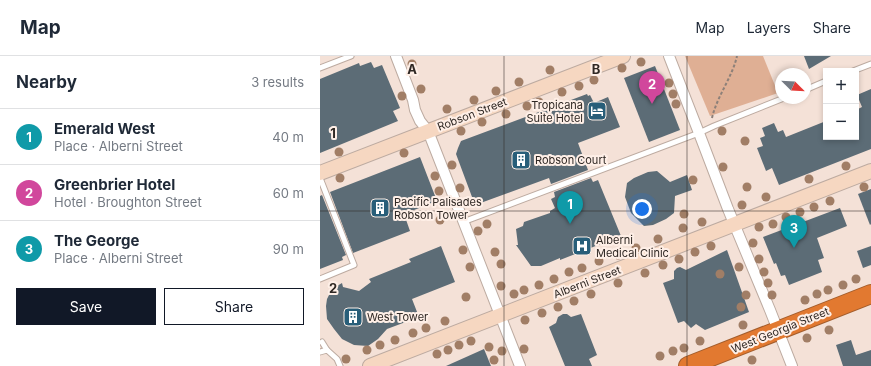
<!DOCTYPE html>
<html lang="en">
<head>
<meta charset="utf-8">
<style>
	:root { --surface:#fff; --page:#f2f2f3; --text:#1f2937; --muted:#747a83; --line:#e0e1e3; --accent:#111827 }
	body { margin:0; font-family:Inter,sans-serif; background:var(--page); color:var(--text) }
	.controls { position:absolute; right:12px; top:12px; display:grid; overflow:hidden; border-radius:0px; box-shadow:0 2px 6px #0003 }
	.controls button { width:36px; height:36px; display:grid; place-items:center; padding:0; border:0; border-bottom:1px solid var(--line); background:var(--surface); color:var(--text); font:20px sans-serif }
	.compass { position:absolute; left:455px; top:12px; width:36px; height:36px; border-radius:50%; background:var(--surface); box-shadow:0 2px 6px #0003; rotate:114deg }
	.you { position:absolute; left:322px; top:153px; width:14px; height:14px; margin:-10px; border:3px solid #fff; border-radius:50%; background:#1a73e8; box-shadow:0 0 0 6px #1a73e833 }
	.badge { display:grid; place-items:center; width:26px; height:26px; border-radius:50%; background:var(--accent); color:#fff; font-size:13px; font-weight:700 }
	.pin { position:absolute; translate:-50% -33px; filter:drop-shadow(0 1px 2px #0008) }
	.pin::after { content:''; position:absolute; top:21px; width:14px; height:12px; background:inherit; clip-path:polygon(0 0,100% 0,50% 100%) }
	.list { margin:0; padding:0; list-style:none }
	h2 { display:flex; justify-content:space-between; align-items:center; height:52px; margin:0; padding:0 16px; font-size:17px }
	h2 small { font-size:13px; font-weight:400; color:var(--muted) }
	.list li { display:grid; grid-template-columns:26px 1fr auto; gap:12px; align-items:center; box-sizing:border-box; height:56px; padding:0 16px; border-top:1px solid var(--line) }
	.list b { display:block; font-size:15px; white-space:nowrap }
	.list p { margin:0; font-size:13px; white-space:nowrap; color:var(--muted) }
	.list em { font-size:13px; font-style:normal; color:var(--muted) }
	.actions { display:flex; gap:8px; padding:12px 16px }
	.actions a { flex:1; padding:9px 0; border:1px solid var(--accent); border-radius:0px; text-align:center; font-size:14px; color:var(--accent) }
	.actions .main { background:var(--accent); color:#fff }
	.map { position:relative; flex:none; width:551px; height:310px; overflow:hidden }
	header { display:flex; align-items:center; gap:24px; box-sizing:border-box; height:56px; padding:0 20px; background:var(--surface); border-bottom:1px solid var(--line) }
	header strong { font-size:19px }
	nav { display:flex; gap:22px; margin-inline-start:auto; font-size:14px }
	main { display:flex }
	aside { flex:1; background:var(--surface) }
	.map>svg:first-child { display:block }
	.green { fill:#dfaf94 }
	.building { fill:#5c6c76 }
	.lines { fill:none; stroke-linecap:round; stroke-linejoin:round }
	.lane-casing { stroke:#bdaba1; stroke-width:7 }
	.street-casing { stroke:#bdaba1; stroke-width:12 }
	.secondary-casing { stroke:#bdaba1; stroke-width:16 }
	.highway-casing { stroke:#a35d2c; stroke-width:20 }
	.path { stroke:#8d8079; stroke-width:2; stroke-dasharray:3 2; stroke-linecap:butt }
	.lane { stroke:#fff; stroke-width:5 }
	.street { stroke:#fff; stroke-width:10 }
	.secondary { stroke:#f6d7c1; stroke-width:14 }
	.highway { stroke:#e27930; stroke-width:18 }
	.tree { fill:#a17e66 }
	.grid { fill:none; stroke:#2f2824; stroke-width:1; stroke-opacity:0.55 }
	.labels { text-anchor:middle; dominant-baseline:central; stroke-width:4; stroke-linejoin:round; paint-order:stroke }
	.poi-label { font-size:11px; fill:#2f2824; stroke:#feefe7; text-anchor:start }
	.street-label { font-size:11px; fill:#2f2824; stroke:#feefe7 }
	.grid-label { font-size:13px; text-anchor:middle; font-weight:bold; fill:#2f2824; stroke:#feefe7; stroke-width:4; stroke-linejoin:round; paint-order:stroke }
</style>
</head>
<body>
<header>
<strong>Map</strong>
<nav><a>Map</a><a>Layers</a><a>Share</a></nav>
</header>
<main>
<aside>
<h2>Nearby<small>3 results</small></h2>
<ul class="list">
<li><span class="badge" style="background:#0f9aa8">1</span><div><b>Emerald West</b><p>Place · Alberni Street</p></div><em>40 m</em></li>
<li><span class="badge" style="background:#d1479c">2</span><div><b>Greenbrier Hotel</b><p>Hotel · Broughton Street</p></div><em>60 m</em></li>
<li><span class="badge" style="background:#0f9aa8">3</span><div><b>The George</b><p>Place · Alberni Street</p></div><em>90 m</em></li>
</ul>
<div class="actions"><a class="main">Save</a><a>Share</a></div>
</aside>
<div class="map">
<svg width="551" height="310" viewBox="0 0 551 310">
	<rect width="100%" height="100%" fill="#f4e1d7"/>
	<path class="green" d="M365,0H443L458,37L390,60Z"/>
	<g class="building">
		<path d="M484,0H511L489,13Z"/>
		<path d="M51,6L54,12L62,9L80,52L73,55L78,65L0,97V23L39,7L40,10Z"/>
		<path d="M335,10L360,74L329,86L304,22Z"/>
		<path d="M551,33V93L459,129L452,112L446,115L437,92L443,90L440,82L445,80L442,72L454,67L458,76L463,74L466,81L506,65V81H536V54L542,51L537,39Z"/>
		<path d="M267,38L268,40L270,39L274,47L288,41L300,71L258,87L268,114L231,128L229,122L155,149L136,98L138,92L141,85Z"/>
		<path d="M100,101L117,145L84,158L90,175L33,197L10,136Z"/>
		<path d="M337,115L350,126L367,119L372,134L355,140L354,157L346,163L333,169L324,170L311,157L305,141L307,127L314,122L328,116Z"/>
		<path d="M271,122L273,126L278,124L301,180L240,204V202L221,210H211L196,189H198L196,173L203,170L204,166L230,157V155L235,152L231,143L235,141L234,136Z"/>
		<path d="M551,133V168L550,169L538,138Z"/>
		<path d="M2,139L26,199L22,201L23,204L0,213V140Z"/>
		<path d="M520,152L527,170L497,182L504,202L498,204L502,216L469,229L465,219L461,220L456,207L454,208L443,181Z"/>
		<path d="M121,190L135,226L92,243L99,261L67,273L58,283L48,290L34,289L22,283L14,273L7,263L6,250L7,243L12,233L22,227L23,231L39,235L51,226L49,223L91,206L89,203Z"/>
		<path d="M551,190V209L543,212L537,195Z"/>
		<path d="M407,194L429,256L385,274L376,268L371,272L364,265L358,267L343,227L354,223V215L357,212L360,211L366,214Z"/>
		<path d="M243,258H247L251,261L261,258L277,299L269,303L272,310H245L229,271L236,267L238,261Z"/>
		<path d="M531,284L536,299L551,294V310H523L516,289Z"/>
		<path d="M164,293L171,310H126Z"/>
	</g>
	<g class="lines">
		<defs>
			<g id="lane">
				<path d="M0,12L31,0"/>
				<path d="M533,15L551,8"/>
				<path d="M485,34L506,25"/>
				<path d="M0,122L34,209L0,223"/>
				<path d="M143,166L379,77L394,70L464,42"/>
				<path d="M2,286L7,294"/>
				<path d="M0,296L7,294L17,303L20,310"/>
			</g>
			<g id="street">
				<path d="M76,0L93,44L95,54L100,65L108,75L200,310"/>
				<path d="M349,0L379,77L408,153L450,254L472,310"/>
			</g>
			<g id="secondary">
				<path d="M0,117L303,0"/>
				<path d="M50,310L551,115"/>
			</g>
			<path id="highway" d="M368,310L551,238"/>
		</defs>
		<use href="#lane" class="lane-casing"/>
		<use href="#street" class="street-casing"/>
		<use href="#secondary" class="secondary-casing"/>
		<use href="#highway" class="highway-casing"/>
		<path class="path" d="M392,62C397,40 412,22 417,0"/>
		<use href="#lane" class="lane"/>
		<use href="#street" class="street"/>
		<use href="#secondary" class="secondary"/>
		<use href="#highway" class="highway"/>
	</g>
	<g class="tree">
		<circle cx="321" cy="6" r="4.5"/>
		<circle cx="92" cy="8" r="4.5"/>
		<circle cx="302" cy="12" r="4.5"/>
		<circle cx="230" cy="14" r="4.5"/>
		<circle cx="274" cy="24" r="4.5"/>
		<circle cx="199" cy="26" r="4.5"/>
		<circle cx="349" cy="27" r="4.5"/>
		<circle cx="259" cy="30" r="4.5"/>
		<circle cx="101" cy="33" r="4.5"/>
		<circle cx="176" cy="35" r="4.5"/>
		<circle cx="242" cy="36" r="4.5"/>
		<circle cx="353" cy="38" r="4.5"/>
		<circle cx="82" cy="40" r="4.5"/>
		<circle cx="154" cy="44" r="4.5"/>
		<circle cx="219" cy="46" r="4.5"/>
		<circle cx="356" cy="48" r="4.5"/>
		<circle cx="207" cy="50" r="4.5"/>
		<circle cx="127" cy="53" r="4.5"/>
		<circle cx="186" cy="58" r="4.5"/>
		<circle cx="162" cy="66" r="4.5"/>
		<circle cx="141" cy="75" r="4.5"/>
		<circle cx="402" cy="75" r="4.5"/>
		<circle cx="425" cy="85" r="4.5"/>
		<circle cx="19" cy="96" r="4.5"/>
		<circle cx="84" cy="97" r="4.5"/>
		<circle cx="132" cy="109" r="4.5"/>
		<circle cx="526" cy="110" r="4.5"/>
		<circle cx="403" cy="111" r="4.5"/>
		<circle cx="115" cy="120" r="4.5"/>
		<circle cx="20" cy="122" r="4.5"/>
		<circle cx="489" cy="123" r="4.5"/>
		<circle cx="373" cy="124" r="4.5"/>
		<circle cx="427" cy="131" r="4.5"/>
		<circle cx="544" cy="131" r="4.5"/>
		<circle cx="140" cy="132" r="4.5"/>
		<circle cx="119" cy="135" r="4.5"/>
		<circle cx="446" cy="141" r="4.5"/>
		<circle cx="510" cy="145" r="4.5"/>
		<circle cx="422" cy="149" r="4.5"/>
		<circle cx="494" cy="151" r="4.5"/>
		<circle cx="480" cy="156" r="4.5"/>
		<circle cx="364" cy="158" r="4.5"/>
		<circle cx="466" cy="161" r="4.5"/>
		<circle cx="120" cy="164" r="4.5"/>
		<circle cx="382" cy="166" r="4.5"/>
		<circle cx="167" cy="168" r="4.5"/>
		<circle cx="453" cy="168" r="4.5"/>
		<circle cx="439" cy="171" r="4.5"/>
		<circle cx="363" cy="172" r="4.5"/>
		<circle cx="158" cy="175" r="4.5"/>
		<circle cx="338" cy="183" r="4.5"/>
		<circle cx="433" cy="187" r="4.5"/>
		<circle cx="391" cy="190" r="4.5"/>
		<circle cx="316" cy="192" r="4.5"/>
		<circle cx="143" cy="194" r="4.5"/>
		<circle cx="175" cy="196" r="4.5"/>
		<circle cx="375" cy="196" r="4.5"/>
		<circle cx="298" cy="199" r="4.5"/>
		<circle cx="359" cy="203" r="4.5"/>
		<circle cx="439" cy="203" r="4.5"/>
		<circle cx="279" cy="205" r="4.5"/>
		<circle cx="181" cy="208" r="4.5"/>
		<circle cx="343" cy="209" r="4.5"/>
		<circle cx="150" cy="211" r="4.5"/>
		<circle cx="419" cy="211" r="4.5"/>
		<circle cx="262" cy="212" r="4.5"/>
		<circle cx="249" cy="216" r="4.5"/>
		<circle cx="444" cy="216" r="4.5"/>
		<circle cx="325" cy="217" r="4.5"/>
		<circle cx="400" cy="218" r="4.5"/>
		<circle cx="234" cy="223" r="4.5"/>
		<circle cx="536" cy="223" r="4.5"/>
		<circle cx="298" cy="227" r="4.5"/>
		<circle cx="448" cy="227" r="4.5"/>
		<circle cx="219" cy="229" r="4.5"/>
		<circle cx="523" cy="229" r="4.5"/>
		<circle cx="181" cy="230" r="4.5"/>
		<circle cx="204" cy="234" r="4.5"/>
		<circle cx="508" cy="234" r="4.5"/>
		<circle cx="194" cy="238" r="4.5"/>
		<circle cx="271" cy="238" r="4.5"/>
		<circle cx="497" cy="238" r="4.5"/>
		<circle cx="426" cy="239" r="4.5"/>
		<circle cx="452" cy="239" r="4.5"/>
		<circle cx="146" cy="241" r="4.5"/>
		<circle cx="485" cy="244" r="4.5"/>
		<circle cx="254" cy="245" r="4.5"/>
		<circle cx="238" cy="251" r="4.5"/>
		<circle cx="421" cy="251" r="4.5"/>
		<circle cx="222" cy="257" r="4.5"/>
		<circle cx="205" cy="264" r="4.5"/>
		<circle cx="125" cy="265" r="4.5"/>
		<circle cx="423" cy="269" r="4.5"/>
		<circle cx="106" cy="272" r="4.5"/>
		<circle cx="509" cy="274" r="4.5"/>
		<circle cx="93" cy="277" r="4.5"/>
		<circle cx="487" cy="282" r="4.5"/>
		<circle cx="75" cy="284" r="4.5"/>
		<circle cx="151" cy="285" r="4.5"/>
		<circle cx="380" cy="285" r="4.5"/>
		<circle cx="60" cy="289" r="4.5"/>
		<circle cx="139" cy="289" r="4.5"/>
		<circle cx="169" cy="291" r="4.5"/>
		<circle cx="364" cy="292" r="4.5"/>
		<circle cx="204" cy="293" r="4.5"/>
		<circle cx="47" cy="294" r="4.5"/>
		<circle cx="128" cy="294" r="4.5"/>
		<circle cx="182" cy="295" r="4.5"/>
		<circle cx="353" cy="295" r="4.5"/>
		<circle cx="117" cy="298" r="4.5"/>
		<circle cx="340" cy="300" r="4.5"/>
		<circle cx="26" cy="303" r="4.5"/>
		<circle cx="174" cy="304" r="4.5"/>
		<circle cx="432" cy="304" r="4.5"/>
	</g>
	<path class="grid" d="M184,0V310M367,0V310M0,155H551"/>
	<defs>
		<symbol id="hotel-square" viewBox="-11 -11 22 22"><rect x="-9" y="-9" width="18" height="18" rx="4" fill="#285e79" stroke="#feefe7"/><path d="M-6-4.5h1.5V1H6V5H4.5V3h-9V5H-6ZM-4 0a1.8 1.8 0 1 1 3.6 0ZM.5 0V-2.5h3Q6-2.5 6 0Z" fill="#fff"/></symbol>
		<symbol id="building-square" viewBox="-11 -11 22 22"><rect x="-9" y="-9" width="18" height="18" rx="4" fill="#285e79" stroke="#feefe7"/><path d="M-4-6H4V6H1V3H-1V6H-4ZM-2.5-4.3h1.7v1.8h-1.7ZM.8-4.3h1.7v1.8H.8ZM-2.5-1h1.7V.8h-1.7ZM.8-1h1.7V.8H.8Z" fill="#fff"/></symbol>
		<symbol id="hospital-square" viewBox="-11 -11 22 22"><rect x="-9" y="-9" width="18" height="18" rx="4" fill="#285e79" stroke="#feefe7"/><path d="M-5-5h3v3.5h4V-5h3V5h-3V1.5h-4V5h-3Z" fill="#fff"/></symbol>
	</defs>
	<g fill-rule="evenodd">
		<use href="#hotel-square" x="266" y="44" width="22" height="22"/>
		<use href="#building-square" x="190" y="93" width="22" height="22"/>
		<use href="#building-square" x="49" y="141" width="22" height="22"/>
		<use href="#hospital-square" x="251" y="179" width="22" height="22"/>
		<use href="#building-square" x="22" y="250" width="22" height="22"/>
	</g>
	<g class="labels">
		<g class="poi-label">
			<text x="263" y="49" text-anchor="end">Tropicana<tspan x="263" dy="13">Suite Hotel</tspan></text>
			<text x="215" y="104">Robson Court</text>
			<text x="74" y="146">Pacific Palisades<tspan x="74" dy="13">Robson Tower</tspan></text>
			<text x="276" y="184">Alberni<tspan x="276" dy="13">Medical Clinic</tspan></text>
			<text x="47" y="261">West Tower</text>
		</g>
		<g class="street-label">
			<text transform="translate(152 58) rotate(-21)">Robson Street</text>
			<text transform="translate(267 226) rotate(-21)">Alberni Street</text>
			<text transform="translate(460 274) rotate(-22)">West Georgia Street</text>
		</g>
	</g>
	<g class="grid-label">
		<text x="92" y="18">A</text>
		<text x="276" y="18">B</text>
		<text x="13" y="82">1</text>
		<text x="13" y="237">2</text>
	</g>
</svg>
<div class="controls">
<button>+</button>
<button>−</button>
</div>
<svg class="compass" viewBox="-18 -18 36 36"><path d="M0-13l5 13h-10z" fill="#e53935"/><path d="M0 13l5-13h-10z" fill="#747a83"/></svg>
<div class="you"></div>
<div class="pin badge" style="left:250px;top:168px;background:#0f9aa8">1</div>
<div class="pin badge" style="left:332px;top:48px;background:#d1479c">2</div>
<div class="pin badge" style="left:474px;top:192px;background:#0f9aa8">3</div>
</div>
</main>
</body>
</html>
